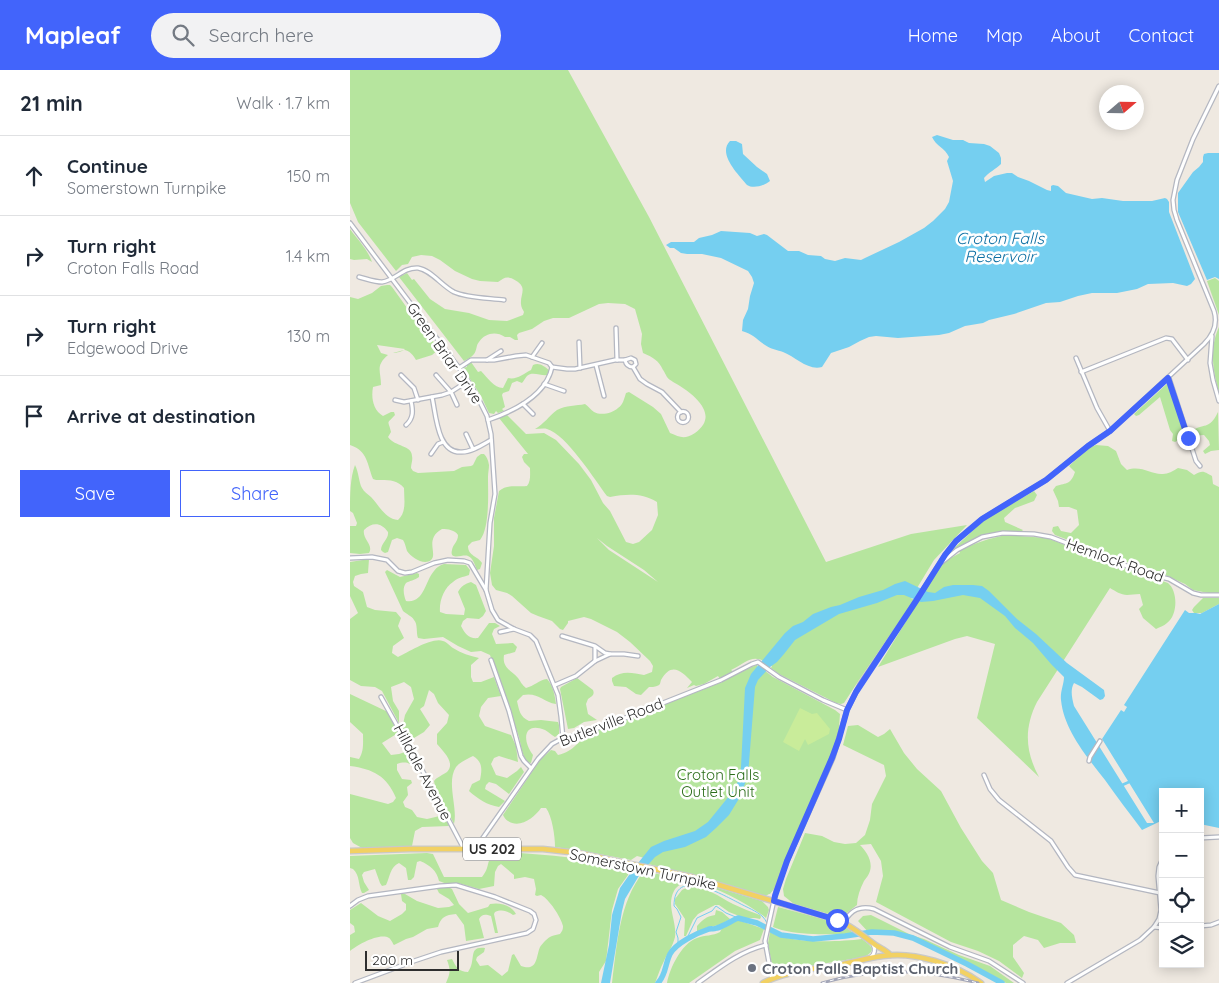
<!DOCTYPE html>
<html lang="en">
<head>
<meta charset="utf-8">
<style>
	:root { --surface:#fff; --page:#f2f2f3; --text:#1f2937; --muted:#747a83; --line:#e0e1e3; --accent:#4264fb }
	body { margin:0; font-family:Quicksand,sans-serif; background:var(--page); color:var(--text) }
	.controls { position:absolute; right:15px; bottom:15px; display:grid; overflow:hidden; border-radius:0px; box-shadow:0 2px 12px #0003 }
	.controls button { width:45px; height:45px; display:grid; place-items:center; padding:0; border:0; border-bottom:1px solid var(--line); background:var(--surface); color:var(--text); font:25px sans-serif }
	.compass { position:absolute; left:749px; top:15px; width:45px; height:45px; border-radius:50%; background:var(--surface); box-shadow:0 2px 12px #0003; rotate:70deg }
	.scale { position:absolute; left:15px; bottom:12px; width:94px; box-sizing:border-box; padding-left:5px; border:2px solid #2e2e2e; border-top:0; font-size:14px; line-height:18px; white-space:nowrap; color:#2e2e2e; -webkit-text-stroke:4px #fff; paint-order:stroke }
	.stop { position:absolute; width:15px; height:15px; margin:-11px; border:4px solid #4264fb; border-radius:50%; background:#fff }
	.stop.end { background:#4264fb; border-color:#fff; box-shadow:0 1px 5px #0008 }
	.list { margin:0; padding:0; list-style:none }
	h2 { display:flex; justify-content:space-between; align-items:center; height:65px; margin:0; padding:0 20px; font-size:21px }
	h2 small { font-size:16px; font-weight:400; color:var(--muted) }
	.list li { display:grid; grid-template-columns:32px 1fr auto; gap:15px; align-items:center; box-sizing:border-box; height:80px; padding:0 20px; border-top:1px solid var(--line) }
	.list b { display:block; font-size:19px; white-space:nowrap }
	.list p { margin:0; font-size:16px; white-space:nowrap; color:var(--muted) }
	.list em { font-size:16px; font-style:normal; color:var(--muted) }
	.actions { display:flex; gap:10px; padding:15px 20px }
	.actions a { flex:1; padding:11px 0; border:1px solid var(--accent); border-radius:0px; text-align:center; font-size:18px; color:var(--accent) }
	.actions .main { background:var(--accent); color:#fff }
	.icon { flex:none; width:28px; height:28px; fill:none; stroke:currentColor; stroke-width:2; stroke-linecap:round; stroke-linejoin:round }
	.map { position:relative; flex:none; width:869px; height:913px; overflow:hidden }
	header { display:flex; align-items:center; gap:30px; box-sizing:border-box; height:70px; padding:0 25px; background:var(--accent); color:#fff }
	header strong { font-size:24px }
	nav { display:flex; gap:28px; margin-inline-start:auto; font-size:18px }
	.search { width:350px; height:45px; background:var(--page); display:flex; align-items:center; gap:12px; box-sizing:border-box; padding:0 18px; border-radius:28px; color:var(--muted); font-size:19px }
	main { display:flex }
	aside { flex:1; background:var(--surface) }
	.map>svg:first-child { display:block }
	.green { fill:#b6e59e; fill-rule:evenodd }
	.pitch { fill:#c9ec9a }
	.water { fill:#75cff0 }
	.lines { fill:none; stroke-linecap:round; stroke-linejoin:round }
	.stream { stroke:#75cff0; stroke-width:1 }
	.canal { stroke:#75cff0; stroke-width:3 }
	.river { stroke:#75cff0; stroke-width:5.5 }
	.minor-casing { stroke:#b4b7c1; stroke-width:5.5 }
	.major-casing { stroke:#c9c9c9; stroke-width:7 }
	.minor { stroke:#fff; stroke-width:3 }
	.major { stroke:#f2d163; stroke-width:4.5 }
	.rail-casing { stroke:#a3a6b8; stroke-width:3 }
	.rail { stroke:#fff; stroke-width:1; stroke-dasharray:4; stroke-linecap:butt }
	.route { stroke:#4264fb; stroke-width:6 }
	.worship-dot { fill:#6b7280; stroke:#fff; stroke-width:2 }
	.labels { text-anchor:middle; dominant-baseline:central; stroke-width:5; stroke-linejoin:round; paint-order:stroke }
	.shield { fill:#fff; stroke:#6d6d6d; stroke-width:1 }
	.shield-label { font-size:14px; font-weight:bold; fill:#2e2e2e }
	.street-label { font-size:15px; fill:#2e2e2e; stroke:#fff }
	.park-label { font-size:15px; fill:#2c6e1b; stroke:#fff }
	.worship-label { font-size:15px; font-weight:bold; fill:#5b616d; stroke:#fff; text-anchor:start }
	.water-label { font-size:16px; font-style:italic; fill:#0d6fa3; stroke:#fff }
</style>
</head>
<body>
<header>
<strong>Mapleaf</strong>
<div class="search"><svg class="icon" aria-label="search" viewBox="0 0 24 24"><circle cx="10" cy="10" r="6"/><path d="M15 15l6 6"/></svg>Search here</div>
<nav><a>Home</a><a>Map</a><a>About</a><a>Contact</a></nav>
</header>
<main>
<aside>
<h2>21 min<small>Walk · 1.7 km</small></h2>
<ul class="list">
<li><svg class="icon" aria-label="ahead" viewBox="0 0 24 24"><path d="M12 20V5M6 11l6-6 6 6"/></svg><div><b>Continue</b><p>Somerstown Turnpike</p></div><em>150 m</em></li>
<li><svg class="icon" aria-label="right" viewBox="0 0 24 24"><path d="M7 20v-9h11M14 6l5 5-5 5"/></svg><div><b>Turn right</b><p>Croton Falls Road</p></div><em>1.4 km</em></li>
<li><svg class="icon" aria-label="right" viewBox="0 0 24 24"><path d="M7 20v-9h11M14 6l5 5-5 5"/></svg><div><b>Turn right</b><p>Edgewood Drive</p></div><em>130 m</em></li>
<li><svg class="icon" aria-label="arrive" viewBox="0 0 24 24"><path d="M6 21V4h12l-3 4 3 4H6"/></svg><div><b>Arrive at destination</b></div></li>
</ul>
<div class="actions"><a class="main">Save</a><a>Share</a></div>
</aside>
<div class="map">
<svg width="869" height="913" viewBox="0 0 869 913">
	<rect width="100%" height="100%" fill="#efe9e1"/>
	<g class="green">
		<path d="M0,0H218L299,147L476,492L561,464L617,455L584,490L561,528L564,530L509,610L494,633L491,634L486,633L429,604L421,598L422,596C403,582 399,591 381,600L387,604L408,594L407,597H410L423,607L485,640L490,644L489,657L490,658L482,683L448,762L424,819L420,824H419L414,827L331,802L298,794L302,790L287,786L281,790L233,781L205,777C205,766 202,746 196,738H191C185,747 170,759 158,751C156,750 154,747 153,745L190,690L201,680L205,681L208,685C225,681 227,671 241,663C247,659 256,655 263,653C272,650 278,652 285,646L372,612L368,606L354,614L346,616L344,615L337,618L342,612C331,600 321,592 311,610C310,614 310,615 307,616C305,617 301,617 299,617L291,625L286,624L276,617L264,616L262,611V608C272,600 283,603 294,605L302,602L303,596L300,591L280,572L267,562L241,549L234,547L218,551V553L213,560L210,559L202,551L188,546L181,543L162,526L157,523L146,520L142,515L140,503L144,476V448L149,421C157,414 167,417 177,416C181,411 180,404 180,398L174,392L172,387L174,384H178L149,348L156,344L176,364L194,363L206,370L229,394L241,410L253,433L260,441L276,472L283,474L289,472L302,460L308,445L307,432C291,423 278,424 260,427L257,426C245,410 216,364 197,359C194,358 189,359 185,359C194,354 199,346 207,340C216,335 226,336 235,334C238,336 241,340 244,342C251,346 263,343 268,338C273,335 274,329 276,323L279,322L303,337L311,344L320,363C330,367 334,370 345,363C369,346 347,327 330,316C326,313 320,311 317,307C317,307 314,301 313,300C308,290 304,288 293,283L291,274L292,264L285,239L275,234L258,233L249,234L219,248H203L194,251L182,259L169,263L167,265L168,270H165L160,267H155C146,261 135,263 129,272C126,275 127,280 124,284C122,287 118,289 114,291L49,207L57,203L62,210L64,209L80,229L95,239L119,243L139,250L157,251L173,245L174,242C173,240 171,237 171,234C170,223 179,217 163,209C156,206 154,208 148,212L130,211L122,209L105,201L90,190L82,186L71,185L62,187L58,194L52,195L46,201L8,152L0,133ZM247,468L257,476L294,500L308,512L259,480Z"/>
		<path d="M0,159C8,170 18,180 22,192L17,189L4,190L0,189Z"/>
		<path d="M865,208L869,211V245L857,211Z"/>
		<path d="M37,215H40L42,217L60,242L83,271L88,280L82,285L66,290C64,286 59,280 54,280C52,281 47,283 43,283L54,280L55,279L27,275L31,283L38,285C25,296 31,301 31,315L23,317C21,328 23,340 33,346L41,342H44L45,345C36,355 38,349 41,362L38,367C45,377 62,375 62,386C63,390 61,394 61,398L63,401L68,403L104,401L112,397L121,396L123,395L127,387L131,384H134C137,387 138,390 139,395C139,399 138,403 138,407C138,422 140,458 130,470L122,472L118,476C118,486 128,486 132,493L130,499L127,500C125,495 123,488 118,486C113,484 99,491 102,480C103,474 108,472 108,465C105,460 98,459 92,459C74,469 88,484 81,490C74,496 61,487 57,481C56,478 55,473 53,470L47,468L42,470L38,482L35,483L33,482L31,480C31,473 39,469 38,462C31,452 22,452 14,460C12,469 24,475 19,483L10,484L0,483V456H6L7,453L3,443L0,441C0,426 0,408 5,395C9,403 9,413 12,418C14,422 18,424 21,427C29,435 35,449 48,450C57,442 54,429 54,418C47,409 36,410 26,410L23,409C17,394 18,381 0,375V227L8,229L22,223L31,216Z"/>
		<path d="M869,257V323C863,301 859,278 869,257Z"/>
		<path d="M121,292L128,302L131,301C137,307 144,318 153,318L158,308C167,310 173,304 181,300L183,295C189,292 194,296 199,300L197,305C191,306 182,301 177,306C175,308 174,311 172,313L167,311L162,313L159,321L153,323L152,325L155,337L152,339L154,341L148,343L146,341L144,344L139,343L131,326L113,298L117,297V295Z"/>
		<path d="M819,312L835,366L825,372L822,371L823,364L820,360L810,327L789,345L786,346L784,344Z"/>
		<path d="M868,342L869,380L861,381L855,384L853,381L860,375L859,371L854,365L842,366L840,362C854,352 859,361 868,342Z"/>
		<path d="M746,375L758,376L766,381L771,394L777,400C792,395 801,405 813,404C818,404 823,401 828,398L837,400L844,405C853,400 853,401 862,406L863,414L869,417V523L863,524L843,520L835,514L815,505L803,502L705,465L702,461L703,457L708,456L711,461L721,463L729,455L727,440L719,437H709L708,431L703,420L706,416C717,413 721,414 725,402L719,396L739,378Z"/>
		<path d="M684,421L687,425L684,431L665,438L654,448L655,452L673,460L671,462C641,460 624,466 599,483L634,450Z"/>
		<path d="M657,465L697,468L781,500L818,513C828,521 828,545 817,553C814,556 809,557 806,559L793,548L789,539L793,535L790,524C785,524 781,525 777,525C771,525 765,521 760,518L687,632C674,658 675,681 689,707L627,648L645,574L617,566L605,569L528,597L590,496L597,490L610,483L609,481C625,473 639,468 657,465Z"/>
		<path d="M19,489L18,503L11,504L5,506L3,512L4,516L13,522L17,537L25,540L46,542L51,548L48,556L54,568L43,576L42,583L48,587C59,582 82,567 93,571C97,572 100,576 103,578C111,583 120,586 129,588L121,595V607L123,612H131L144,607L151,626L138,628L131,637L129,646L135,656L161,665L166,676L168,692L149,686L144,688L141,694L146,705L157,708L167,701L171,697L174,702L159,724L146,714L139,712L136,715L135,719L155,731L149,737C137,735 128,729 119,721L122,714L130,710C132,700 133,692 123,686C117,689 110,692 106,697C96,712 108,738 104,754L85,716L84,711C87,707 93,705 97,702C106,693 93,681 87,674V664L97,653L99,645L88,633L84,624L79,620L74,636L70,639L80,655L74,662L59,671L52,659L55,645L64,629L61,617L54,612L41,617L43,631L49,641V653L32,621L25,617L11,616L0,610V549L8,543L0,526V492Z"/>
		<path d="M94,494L116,495L120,500L119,505C113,507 107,508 103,512C94,518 89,531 90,542L96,544L114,545L115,539L108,522C111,516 115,514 121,512L126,515L136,541L133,546L129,549L117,548L113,551L111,556C115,564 119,569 128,568L139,553H145L150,556L144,559L142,564L146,574L163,573L167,577L165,582L154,585C152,598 161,600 168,608C171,612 172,615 176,618C184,616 189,610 197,609C203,615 205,626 206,634C193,632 188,622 173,625L167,631C169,640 170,647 179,651L191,650L208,652L209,655V664L205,667C201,665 199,662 195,660C173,651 172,671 183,685L181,693L176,692L172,681L169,667L140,585L131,581L121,582L108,576L93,567L74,569L68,568C66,563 68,554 64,550C62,546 56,544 53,541L35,502L37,500L50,507L67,503L69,504V507C65,510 59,511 56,513C52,518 54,526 56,531C74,534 75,511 84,501C87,497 90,495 94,494Z"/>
		<path d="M853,528H869V534L852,543H844L842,540L844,537Z"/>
		<path d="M227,608L243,620C245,625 242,626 238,629L236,634L238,644L247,650L234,652L224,658L218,659L210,619L211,617Z"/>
		<path d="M0,624L38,642L48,663L32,673L41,685L49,684L58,681L67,695L66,698C59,693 56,691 47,694V700L52,709L61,710L62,713L57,717L58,725L53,732L55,737L62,740L67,747L77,749L94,745L99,756L72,757L65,761L62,776L12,778L3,773L0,768V724L38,734L43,732L46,728C37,706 23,699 0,696V687L9,689C14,681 13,673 13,664L0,652Z"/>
		<path d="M508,655L528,667L534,664L540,659L554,683L567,699L591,721L611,758L632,791L643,803L651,830L679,842L711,853L724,865L726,873H710L694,878L688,870L674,866L663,875V887L674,903L672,908L649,891L628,881L601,872L526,832L533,806L531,791L521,774L510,775C516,781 523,791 520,801C519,805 516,808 514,811C510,819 507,827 507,835L493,846L489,847L444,834L434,826L433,819L436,809L455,763L472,766L484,772L495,774L506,773L515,765L520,750L522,734L536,706L534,695L493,675L498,656Z"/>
		<path d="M154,782C196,785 239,787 279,800L278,805L268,819L262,840L256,891L249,902V913H96C100,903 101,901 97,890L102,889C106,897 109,902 118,902C127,890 117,876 135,878L134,882L127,887L126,890L130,896L138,895L152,906L158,901L162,885L164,884L171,896C188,902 186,886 190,877C192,874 198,867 202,866C204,865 207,865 210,864C212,861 213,860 213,856C211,847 199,829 191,825L187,826L185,825L186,819L184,809L175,807L164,809V805L151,794L148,796L145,802L144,816L129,819L108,813L97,814L89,811C87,801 80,795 70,791L67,792L64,807L61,810H58L56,798L49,793C40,797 40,807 36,815L32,816L30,813L25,799L14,802L12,805L14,812L19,820L14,823H12C8,815 10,805 3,799L0,798V786L77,783L83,784L94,807H132C143,794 132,786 154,782Z"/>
		<path d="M294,801L354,814L412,831L418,837L419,840L416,848C402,836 336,796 324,821C316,836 327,851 325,867C323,876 317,884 314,891C310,898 308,906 305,913H262C267,875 269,832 294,801Z"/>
		<path d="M91,817H98L102,819L109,834L118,843L138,837L140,834C150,832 161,835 166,844L163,845C157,841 152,839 145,842L144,844L148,863H145L141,846C135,844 132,844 129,849L134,868L116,871L114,855L106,844C95,845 91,847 88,857L77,859L63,867L56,869L44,875C43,874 41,869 39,868C30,862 7,875 0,881V865L5,862L4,856L0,853V840L11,833L28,846L40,851L52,844L56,840V834L52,831L51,824H55L67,831L88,838L99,837L104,835L99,829L89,823L87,819Z"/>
		<path d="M338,817C356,816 368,826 383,834C392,838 401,842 410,845L411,847L410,849L405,848H394L379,842L369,835H365L348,844L343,850L336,866H334L335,849L325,834V829L332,820Z"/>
		<path d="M428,837L488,853L494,856L506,865C482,864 444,866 423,857Z"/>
		<path d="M366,840L372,842L380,849L370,855L358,857L347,862V856C354,849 355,847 365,845Z"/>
		<path d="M521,845L561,865L574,869L609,885L640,896L664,913H656L616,891L590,881L570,871L555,865H521L508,851L513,846Z"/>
		<path d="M388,850L414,859L410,870L385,881L339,913H317C320,898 331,874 347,868C355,865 363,866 370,862L372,858Z"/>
		<path d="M420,862C441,874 488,872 512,869C521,876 528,880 514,887L465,895L426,903L423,901L418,873Z"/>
	</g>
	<path class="pitch" d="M450,638L462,644L467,643L480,659L479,664L458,675L455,669L449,681L433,672Z"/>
	<g class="water">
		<path d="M587,65L603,70H613L619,73L634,74L640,76L649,83L651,88V94C646,99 639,102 634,108L635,112L644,106L657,103H662L668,107L679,111L697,120L701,121V116L703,115L708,116L716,123L742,129L752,128L773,131H802L815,128L817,129L819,132V142L845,209L841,214L837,216L823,213L798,214L787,219L767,223H742L728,226L710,232L696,233L664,244L639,250L633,253L615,256L599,263L589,265L548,268L526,266L519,267L510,271L499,277L481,283L472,297C458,301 446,287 433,282C428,280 420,279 415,275C406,269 403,264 392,261L393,250L398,239L400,226L404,213L402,207L398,201L371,188L352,184H337L331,183L324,178H320L316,175L321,172H344L349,168L362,165L371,161L400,163L407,166L414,164L417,165L438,181H449L458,185L471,186L475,189L485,191L495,188L511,190L515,188L549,172L574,158L583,151L595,139L599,132L603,111L597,91L599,87C595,78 586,76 582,67Z"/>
		<path d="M380,71H386L392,74L393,84L407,97L417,104L420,111C414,116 403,119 397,115C389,105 367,84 380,71Z"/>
		<path d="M858,83H869V209L865,207L857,210L828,142V123L843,102L849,97L853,92V87L854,84Z"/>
		<path d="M555,511L578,522L585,523L594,517L603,515H623L632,516L639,521L667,549L686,564L717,593L754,620L755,626L753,629L750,630L732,617L724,613C720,620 722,628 724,636L797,753H804L752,669L771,640L774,642L777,637L774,635L835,540L839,543H846L850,544L869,534V758L850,754V722H813V750L792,760C780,744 767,727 755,710C737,687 714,660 711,630C710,622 714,614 714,607L701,594L683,573L665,558L655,546L630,528L613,525L583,531L571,532L554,525H547L527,533L489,544L445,570L434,584L427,592L420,597L408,610L405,617L398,705L390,727L379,745L366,758L356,767L335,777L313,782L305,787L290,804L275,829L272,841L260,913H251L259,875L262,845L270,818L284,798L301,777L314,771L345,761L358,752L384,720L389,709L391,697L395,618L401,604L435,563L443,556L453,552L463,544L481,537L490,535L509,527L533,520L545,514Z"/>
	</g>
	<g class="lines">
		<g class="stream">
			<path d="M336,870L347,848L362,841L366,836L376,843L388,848"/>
			<path d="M328,875V868L326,862L331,847L327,839L324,836C324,796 371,824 389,833C396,837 407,841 413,847C416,850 418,856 421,860"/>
		</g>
		<path class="canal" d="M770,716L779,712"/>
		<path class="river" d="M308,913C316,905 315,894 320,884C326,873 347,863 359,859C364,858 361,860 367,858C374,856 381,851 388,848L407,853L431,865L463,869L495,866L522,862L544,863L563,868L617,894L652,913"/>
		<defs>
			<g id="minor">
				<path d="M0,153L109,298L126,324L137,346L141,364L145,424L140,453L136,520"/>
				<path d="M9,207C17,209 25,212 32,212C46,210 53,197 68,198C81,200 92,216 104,222C117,228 139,228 154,230"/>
				<path d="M266,258L267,290"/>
				<path d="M862,266L860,293L863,310L869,331"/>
				<path d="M229,272L230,298"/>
				<path d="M182,287L192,273"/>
				<path d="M726,288L747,338L760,361"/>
				<path d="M137,290L151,281"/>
				<path d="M275,290C276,295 279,297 283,297L290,309L297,314L312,322L331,342"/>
				<path d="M246,295L254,326"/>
				<path d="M202,297L217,299H225L265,290H275L281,288L285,290L286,294L283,297"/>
				<path d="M109,298L121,290H144L166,286L176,285L199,293L202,297C196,326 164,341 138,350"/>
				<path d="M731,302L816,268L822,269L838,290"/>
				<path d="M51,305L64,318L68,330"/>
				<path d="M86,305L101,322L107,335"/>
				<path d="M819,308L846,391L850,396"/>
				<path d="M194,314L214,321"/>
				<path d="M82,327C86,344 87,384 112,382C122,382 132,375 141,370"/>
				<path d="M45,330L54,332L92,325L101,322L118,311"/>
				<path d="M173,334L183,344"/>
				<circle cx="333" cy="347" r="5.5"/>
				<path d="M56,355C64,348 63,340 61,331"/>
				<path d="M116,364L123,379"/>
				<path d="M81,384L88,374L93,372"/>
				<path d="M0,488L22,487L37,490L48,501L55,503L62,502L84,493L98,490L114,491L120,493L136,520L142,540L148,550L164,559L180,565L186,571L208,625L211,647L213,668"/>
				<path d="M592,492L607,480L632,467L653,463L684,464L701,467L795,503L819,509L843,523L851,525H869"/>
				<path d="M150,562L164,559"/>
				<path d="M212,566L245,576L255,583L260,584H274L288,586"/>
				<path d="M141,590L159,641L171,686L174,691L181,698"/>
				<path d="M245,591L260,584"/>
				<path d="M205,615L226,606L245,591V577"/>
				<path d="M31,627L77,709L114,779"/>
				<path d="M739,691L740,687L750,671"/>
				<path d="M634,705L640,719L649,730L701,771L718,797L725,805L810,823"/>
				<path d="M850,768L869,767"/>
				<path d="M125,779L188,689L202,674L213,668L223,666L260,654L371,610L402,594L408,592L429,607L473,630L497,640"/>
				<path d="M0,836L8,830L18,826L90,816L106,815L145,827L180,841L184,844L186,850L183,859L177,863L91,882L64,891L5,913"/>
				<path d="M494,852C501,840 510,835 524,839L600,877L639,891L673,913"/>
				<path d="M850,856L861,855L869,852"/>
				<path d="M804,857L813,858"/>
				<path d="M520,888C525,884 526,880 523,874"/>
				<path d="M422,909L415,871L426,821L437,791L483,688L497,640L510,614L566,531L595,485L606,471L632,449L696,410L738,376L760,361L854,274C863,265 868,254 864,241L827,150L824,140L823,130L827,110L843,69L869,16"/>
				<path d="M348,913C369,898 390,881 416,875"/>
				<path d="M717,913L790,870L804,857L809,849L811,840L808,806L809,797L813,788"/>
			</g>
			<g id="major">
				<path d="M0,781L60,779H193L228,783L342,807L487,850C503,856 514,867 527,876C532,879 537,881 540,885"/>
				<path d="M413,913C434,902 460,899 484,896C500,893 517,888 533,886C565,881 606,895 631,913"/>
			</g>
		</defs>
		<use href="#minor" class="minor-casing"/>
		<use href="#major" class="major-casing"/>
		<use href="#minor" class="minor"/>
		<use href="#major" class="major"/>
		<defs>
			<path id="rail" d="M472,913C528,897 572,899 628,913"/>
		</defs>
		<use href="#rail" class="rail-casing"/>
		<use href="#rail" class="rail"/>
	</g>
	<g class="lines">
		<path class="route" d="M487,850L424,831L425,826L437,791L482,688L489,669L497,640L506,622L566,531L595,485L606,471L632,449L696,410L738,376L760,361L818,308L838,368"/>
	</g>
	<circle class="worship-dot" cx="402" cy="898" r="5"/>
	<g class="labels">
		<rect class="shield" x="113" y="767.5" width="58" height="23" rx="4"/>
		<g class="shield-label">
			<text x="142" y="779">US 202</text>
		</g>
		<g class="street-label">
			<text transform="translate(95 283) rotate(55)">Green Briar Drive</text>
			<text transform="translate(765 490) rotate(20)">Hemlock Road</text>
			<text transform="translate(261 652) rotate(-21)">Butlerville Road</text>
			<text transform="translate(73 702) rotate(62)">Hilldale Avenue</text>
			<text transform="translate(293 799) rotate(12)">Somerstown Turnpike</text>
		</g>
		<g class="park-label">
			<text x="368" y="704">Croton Falls<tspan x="368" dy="17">Outlet Unit</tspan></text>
		</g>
		<g class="worship-label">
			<text x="412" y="898">Croton Falls Baptist Church</text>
		</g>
		<g class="water-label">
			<text x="650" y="168">Croton Falls<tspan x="650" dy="18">Reservoir</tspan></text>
		</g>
	</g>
</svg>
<div class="controls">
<button>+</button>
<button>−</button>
<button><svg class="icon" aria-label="locate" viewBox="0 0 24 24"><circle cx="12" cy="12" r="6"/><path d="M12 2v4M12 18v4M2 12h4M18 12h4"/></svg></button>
<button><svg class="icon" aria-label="layers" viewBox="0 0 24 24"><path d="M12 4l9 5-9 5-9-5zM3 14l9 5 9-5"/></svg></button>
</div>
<svg class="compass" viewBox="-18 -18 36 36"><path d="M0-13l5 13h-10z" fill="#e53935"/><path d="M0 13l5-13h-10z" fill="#747a83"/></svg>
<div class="scale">200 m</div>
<div class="stop" style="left:487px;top:850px"></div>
<div class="stop end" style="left:838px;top:368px"></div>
</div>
</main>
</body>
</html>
